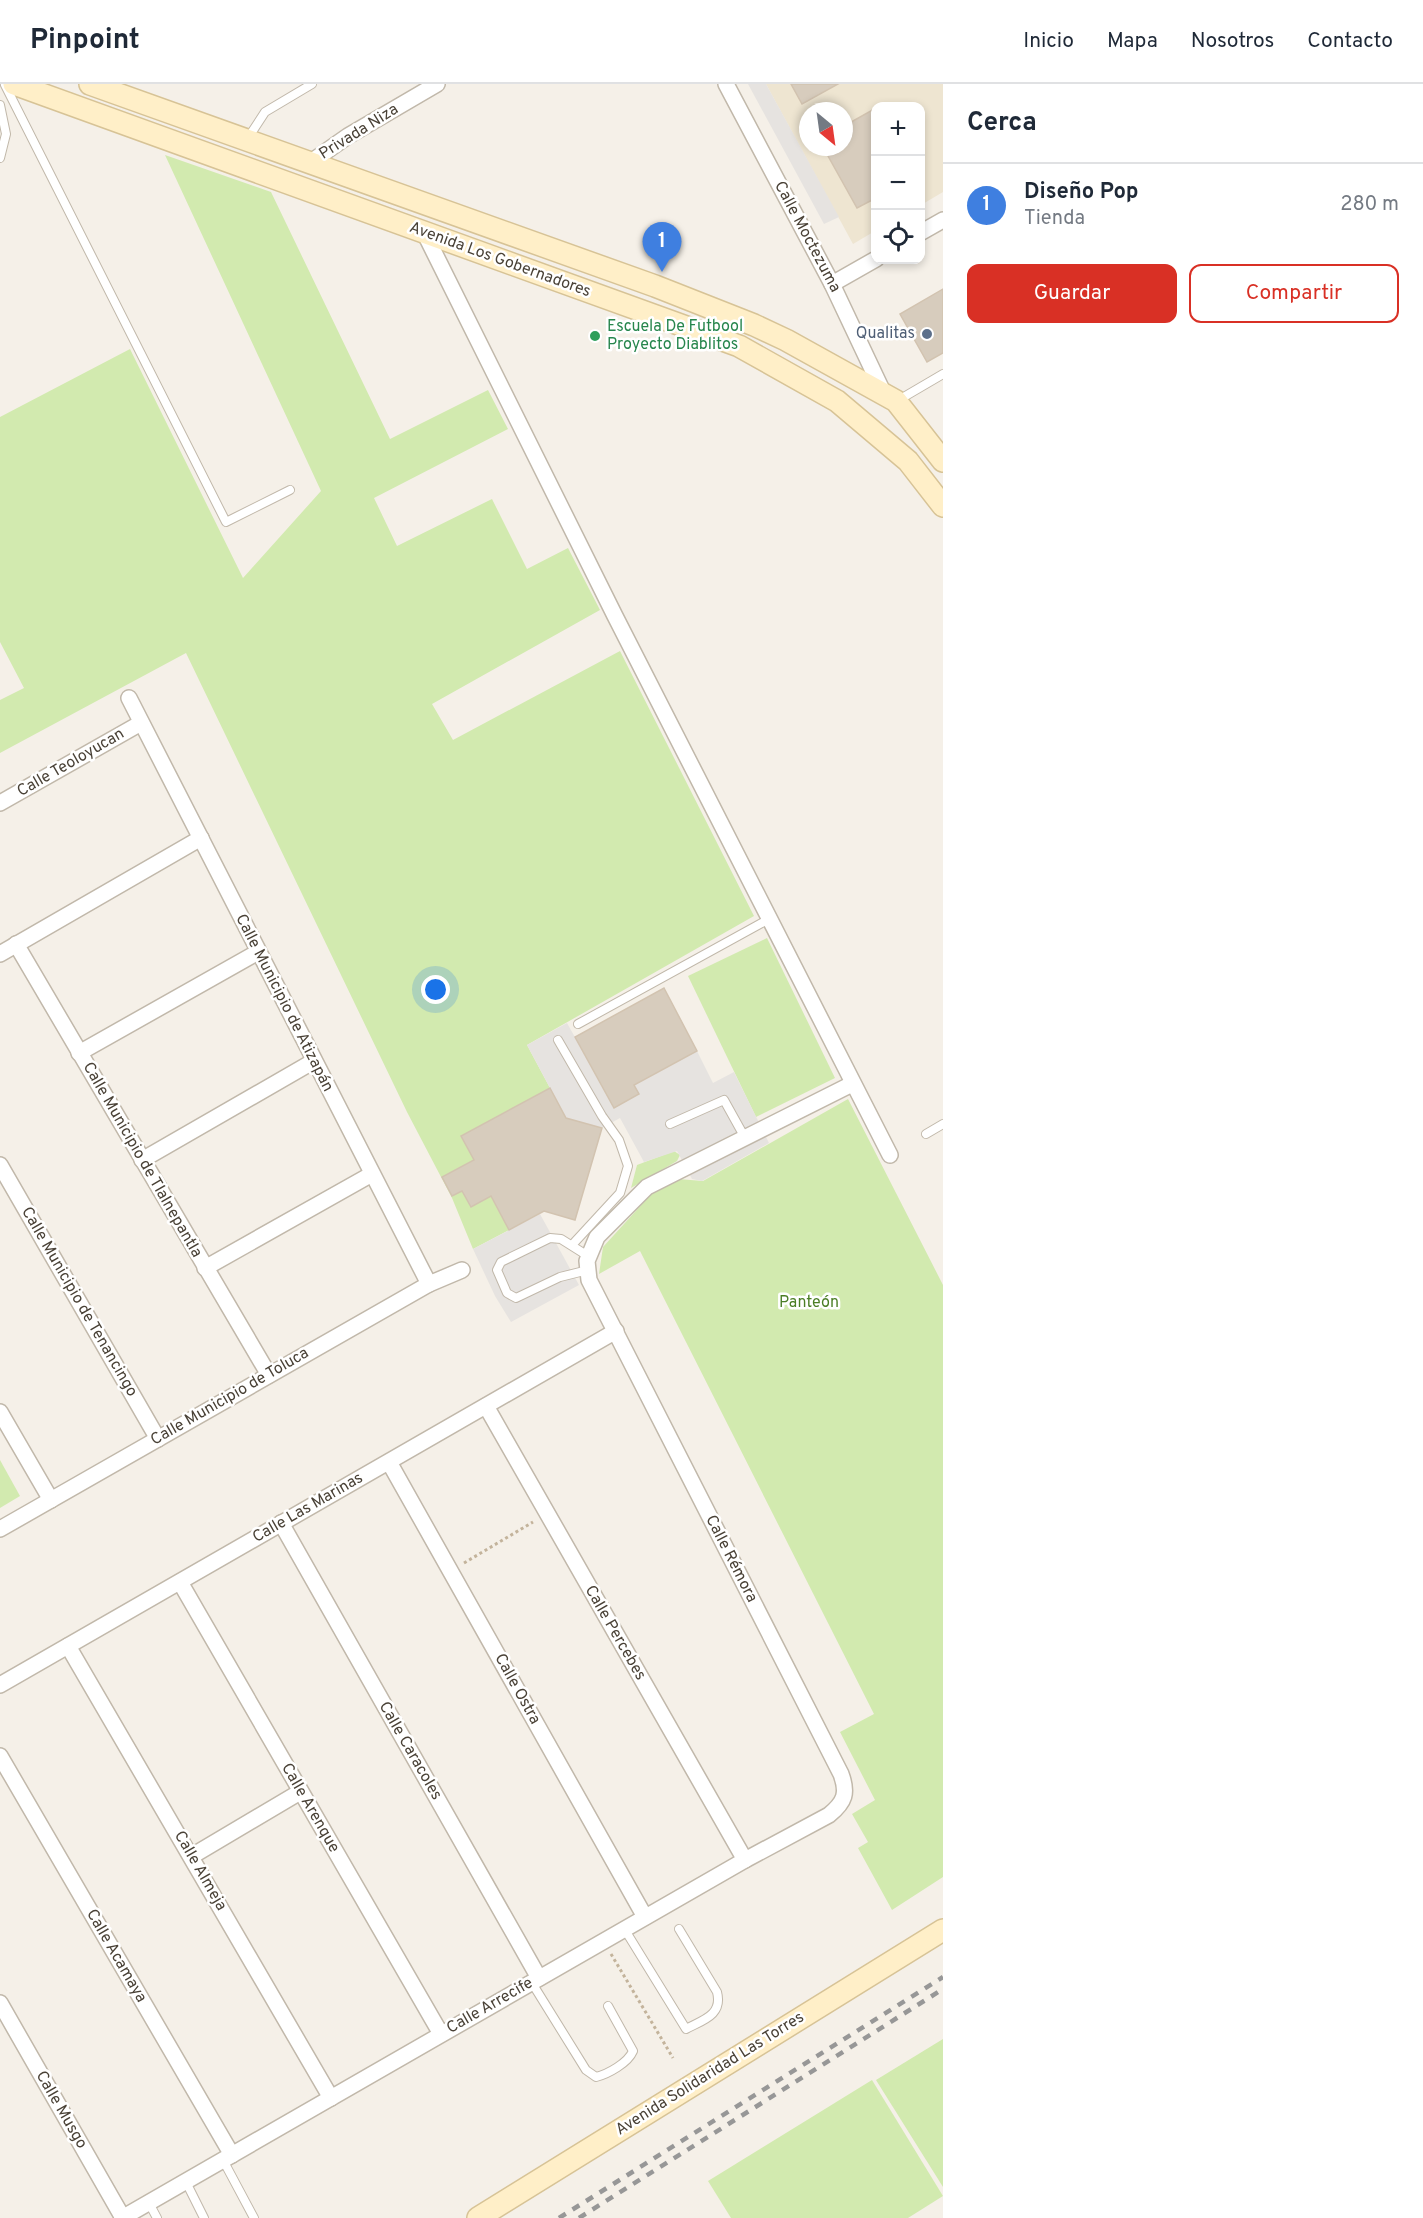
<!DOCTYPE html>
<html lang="es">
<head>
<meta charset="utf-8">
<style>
	:root { --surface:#fff; --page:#f2f2f3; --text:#1f2937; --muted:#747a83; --line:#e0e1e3; --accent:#d93025 }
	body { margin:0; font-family:Overpass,sans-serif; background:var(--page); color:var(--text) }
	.controls { position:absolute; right:18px; top:18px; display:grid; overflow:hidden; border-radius:12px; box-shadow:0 3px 9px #0003 }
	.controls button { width:54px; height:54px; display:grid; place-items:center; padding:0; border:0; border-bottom:2px solid var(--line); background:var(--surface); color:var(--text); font:30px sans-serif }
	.compass { position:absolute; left:799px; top:18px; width:54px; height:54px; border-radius:50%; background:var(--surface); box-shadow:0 3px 9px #0003; rotate:151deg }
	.you { position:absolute; left:436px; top:906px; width:21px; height:21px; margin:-15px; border:4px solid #fff; border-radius:50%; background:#1a73e8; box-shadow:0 0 0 9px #1a73e833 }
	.badge { display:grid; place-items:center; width:39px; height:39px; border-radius:50%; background:var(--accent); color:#fff; font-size:20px; font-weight:700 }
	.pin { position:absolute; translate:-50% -50px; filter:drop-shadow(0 2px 3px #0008) }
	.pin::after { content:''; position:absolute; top:32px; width:21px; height:18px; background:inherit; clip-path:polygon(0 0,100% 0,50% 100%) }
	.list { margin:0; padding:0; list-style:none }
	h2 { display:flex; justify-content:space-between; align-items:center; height:78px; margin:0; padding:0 24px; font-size:26px }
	h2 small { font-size:20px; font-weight:400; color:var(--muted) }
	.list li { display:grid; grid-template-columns:39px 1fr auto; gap:18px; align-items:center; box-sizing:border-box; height:84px; padding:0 24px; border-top:2px solid var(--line) }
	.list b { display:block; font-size:22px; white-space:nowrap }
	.list p { margin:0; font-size:20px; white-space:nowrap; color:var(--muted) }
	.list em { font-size:20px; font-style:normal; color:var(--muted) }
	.actions { display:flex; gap:12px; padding:18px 24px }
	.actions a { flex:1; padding:14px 0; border:2px solid var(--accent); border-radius:12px; text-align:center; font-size:21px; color:var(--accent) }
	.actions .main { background:var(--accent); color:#fff }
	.icon { flex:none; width:33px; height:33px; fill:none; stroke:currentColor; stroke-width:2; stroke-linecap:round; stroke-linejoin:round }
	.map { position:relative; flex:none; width:943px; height:2134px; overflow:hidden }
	header { display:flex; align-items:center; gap:36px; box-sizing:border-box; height:84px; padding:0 30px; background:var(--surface); border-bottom:2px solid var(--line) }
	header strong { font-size:28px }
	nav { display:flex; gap:33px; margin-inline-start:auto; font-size:21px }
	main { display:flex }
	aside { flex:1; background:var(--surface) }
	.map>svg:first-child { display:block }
	.education { fill:#eee5d1; fill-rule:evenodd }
	.green { fill:#d2eaaf }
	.parking { fill:#e6e3e0 }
	.building { fill:#d7ccbd; stroke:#d2c3b0; stroke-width:1.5 }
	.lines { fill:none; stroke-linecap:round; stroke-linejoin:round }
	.lane-casing { stroke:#c1b8aa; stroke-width:10 }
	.street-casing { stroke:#c1b8aa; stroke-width:18 }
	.secondary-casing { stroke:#d7c396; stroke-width:24 }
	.path { stroke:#c3b39b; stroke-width:3; stroke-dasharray:3 3; stroke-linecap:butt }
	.lane { stroke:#fff; stroke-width:8 }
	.street { stroke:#fff; stroke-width:15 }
	.secondary { stroke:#ffefc8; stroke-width:21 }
	.rail { stroke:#979797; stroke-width:4.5; stroke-dasharray:8 8; stroke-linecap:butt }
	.service-dot { fill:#5c6f8a; stroke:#fff; stroke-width:2 }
	.leisure-dot { fill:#2e9e5b; stroke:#fff; stroke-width:2 }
	.labels { text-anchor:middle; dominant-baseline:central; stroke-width:5; stroke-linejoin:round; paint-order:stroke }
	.street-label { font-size:16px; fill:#494136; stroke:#fff }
	.leisure-label { font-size:16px; fill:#27864d; stroke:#fff; text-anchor:start }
	.service-label { font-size:16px; fill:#4e5e75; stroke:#fff; text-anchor:end }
	.park-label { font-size:16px; fill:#4b7e26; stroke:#fff }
</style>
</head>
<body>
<header>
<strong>Pinpoint</strong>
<nav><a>Inicio</a><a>Mapa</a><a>Nosotros</a><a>Contacto</a></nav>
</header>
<main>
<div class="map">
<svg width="943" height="2134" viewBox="0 0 943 2134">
	<rect width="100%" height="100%" fill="#f5f0e8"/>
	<path class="education" d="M766,0H943V108L921,121L920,22H876L875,147L853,160ZM808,27H844V63H808Z"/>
	<g class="green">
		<path d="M165,71L271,108L390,355L488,306L508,345L374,414L397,462L492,415L527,485L568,464L600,526L432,620L453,656L620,567L754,832L527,961L550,1004L462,1052L474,1076L442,1093L452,1112L462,1107L491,1112L509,1146L473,1165L452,1114L407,1028L186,569L0,669V616L24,604L0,558V333L130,265L243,494L321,407Z"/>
		<path d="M767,854L835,994L756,1033L688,892Z"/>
		<path d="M848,1015L943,1201V1793L892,1826L858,1764L868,1758L852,1730L875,1716L840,1648L874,1630L640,1167L599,1190L603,1163L654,1107L678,1095L703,1097Z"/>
		<path d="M674,1067L680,1071L677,1077L631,1104L637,1081Z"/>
		<path d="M0,1376L20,1412L0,1424Z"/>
		<path d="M943,1955V2103L876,1996Z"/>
		<path d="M872,1996L943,2112L908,2134H731L708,2097Z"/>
	</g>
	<g class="parking">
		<path d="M748,0H766L839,133L824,140Z"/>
		<path d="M567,939L614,1023L634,1001L697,967L713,999L734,988L769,1059L702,1097L692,1095L677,1067L644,1078L620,1034L602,1044L566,1034L527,961Z"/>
		<path d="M540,1130L579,1201L511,1238L495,1212L473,1165Z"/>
	</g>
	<g class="building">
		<path d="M791,0H838L802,20Z"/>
		<path d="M876,24V114L857,124L823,63H844V42Z"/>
		<path d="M943,205V269L927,278L900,230Z"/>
		<path d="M664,904L697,967L634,1001L639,1010L614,1024L575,953Z"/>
		<path d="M550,1004L566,1034L602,1044L575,1136L544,1127L509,1146L491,1112L471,1123L462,1107L452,1112L442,1093L474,1076L461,1052Z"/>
	</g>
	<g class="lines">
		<defs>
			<g id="lane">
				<path d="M5,1L226,438L290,406"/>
				<path d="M0,21L6,50L0,74"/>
				<path d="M248,54L265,28L312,0"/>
				<path d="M897,317L943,290"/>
				<path d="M578,940L769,835"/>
				<path d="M558,956L602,1032L619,1056L628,1082L620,1109L572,1161"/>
				<path d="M670,1040L724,1016L744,1052"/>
				<path d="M926,1050L943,1040"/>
				<path d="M588,1186L560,1193L516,1214L507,1209L497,1186L501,1178L550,1154L561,1155L588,1172"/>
				<path d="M625,1846L686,1945C703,1936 723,1931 717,1908L679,1845"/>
				<path d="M532,1899L586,1986L596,1993C608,1990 628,1979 633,1967L608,1922"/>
				<path d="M223,2076L254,2134"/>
				<path d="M186,2098L204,2134"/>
				<path d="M149,2119L157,2134"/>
			</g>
			<g id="street">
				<path d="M726,0L832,200L883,308"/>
				<path d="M311,78L348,52L437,0"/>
				<path d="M424,148L615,532L890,1071"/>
				<path d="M920,149L943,136"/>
				<path d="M832,200L876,175"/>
				<path d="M129,614L429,1200"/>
				<path d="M0,719L141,639"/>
				<path d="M16,860L269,1291"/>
				<path d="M0,870L201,754"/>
				<path d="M79,969L258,868"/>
				<path d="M142,1076L314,977"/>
				<path d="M0,1081L158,1355"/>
				<path d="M205,1184L372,1090"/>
				<path d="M486,1322L745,1776"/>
				<path d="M0,1328L51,1416"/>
				<path d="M389,1378L645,1833"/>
				<path d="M281,1439L539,1894"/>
				<path d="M0,1445L429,1200L462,1186"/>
				<path d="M180,1498L441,1950"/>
				<path d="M68,1562L331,2014"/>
				<path d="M0,1601L616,1247"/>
				<path d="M0,1672L232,2071"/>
				<path d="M192,1772L300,1708"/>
				<path d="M0,1919L123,2134"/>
				<path d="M122,2134L745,1776L829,1731C845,1718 848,1709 841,1690L589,1196L587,1177L597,1153L647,1103L852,1000"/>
			</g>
			<g id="secondary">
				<path d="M14,0L739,262L837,317L908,377L943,422"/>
				<path d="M90,0L655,202L754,241L786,256L896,317L943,377"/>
				<path d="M478,2134L943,1846"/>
			</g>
		</defs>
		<use href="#lane" class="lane-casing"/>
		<use href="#street" class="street-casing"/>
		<use href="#secondary" class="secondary-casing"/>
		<g class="path">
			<path d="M464,1479L533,1438"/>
			<path d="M611,1870L673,1974"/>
		</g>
		<use href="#lane" class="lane"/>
		<use href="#street" class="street"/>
		<use href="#secondary" class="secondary"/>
		<g class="rail">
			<path d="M559,2134L943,1893"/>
			<path d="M579,2134L943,1905"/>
		</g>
	</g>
	<circle class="service-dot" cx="927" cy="250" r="6"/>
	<circle class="leisure-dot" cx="595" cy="252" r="6"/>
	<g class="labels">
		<g class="street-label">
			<text transform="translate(359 48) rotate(-32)">Privada Niza</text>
			<text transform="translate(807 153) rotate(62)">Calle Moctezuma</text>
			<text transform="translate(500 176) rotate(20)">Avenida Los Gobernadores</text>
			<text transform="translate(71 679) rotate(-30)">Calle Teoloyucan</text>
			<text transform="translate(284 919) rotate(63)">Calle Municipio de Atizapán</text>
			<text transform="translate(142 1076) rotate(60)">Calle Municipio de Tlalnepantla</text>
			<text transform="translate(79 1218) rotate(60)">Calle Municipio de Tenancingo</text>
			<text transform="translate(230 1313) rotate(-30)">Calle Municipio de Toluca</text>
			<text transform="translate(308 1424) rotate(-30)">Calle Las Marinas</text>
			<text transform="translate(731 1475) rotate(63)">Calle Rémora</text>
			<text transform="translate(615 1549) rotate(60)">Calle Percebes</text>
			<text transform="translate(517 1605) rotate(61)">Calle Ostra</text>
			<text transform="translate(410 1667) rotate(60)">Calle Caracoles</text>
			<text transform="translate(310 1724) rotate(60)">Calle Arenque</text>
			<text transform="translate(200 1787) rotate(60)">Calle Almeja</text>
			<text transform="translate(116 1872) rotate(60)">Calle Acamaya</text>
			<text transform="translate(490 1922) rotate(-30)">Calle Arrecife</text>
			<text transform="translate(710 1990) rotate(-32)">Avenida Solidaridad Las Torres</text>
			<text transform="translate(61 2026) rotate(60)">Calle Musgo</text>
		</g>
		<g class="leisure-label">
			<text x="607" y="243">Escuela De Futbool<tspan x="607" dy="18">Proyecto Diablitos</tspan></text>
		</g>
		<g class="service-label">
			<text x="915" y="250">Qualitas</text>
		</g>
		<g class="park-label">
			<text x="809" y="1219">Panteón</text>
		</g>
	</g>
</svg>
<div class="controls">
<button>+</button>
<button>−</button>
<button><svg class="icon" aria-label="locate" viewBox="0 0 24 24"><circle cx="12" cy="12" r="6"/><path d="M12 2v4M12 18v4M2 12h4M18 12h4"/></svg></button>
</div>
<svg class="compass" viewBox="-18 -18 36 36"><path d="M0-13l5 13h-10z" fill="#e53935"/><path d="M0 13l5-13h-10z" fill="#747a83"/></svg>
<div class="you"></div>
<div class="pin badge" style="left:662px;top:188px;background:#3f7fe0">1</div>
</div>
<aside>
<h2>Cerca<small></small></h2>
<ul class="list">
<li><span class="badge" style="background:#3f7fe0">1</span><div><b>Diseño Pop</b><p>Tienda</p></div><em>280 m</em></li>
</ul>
<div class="actions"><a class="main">Guardar</a><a>Compartir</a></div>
</aside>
</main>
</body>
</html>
